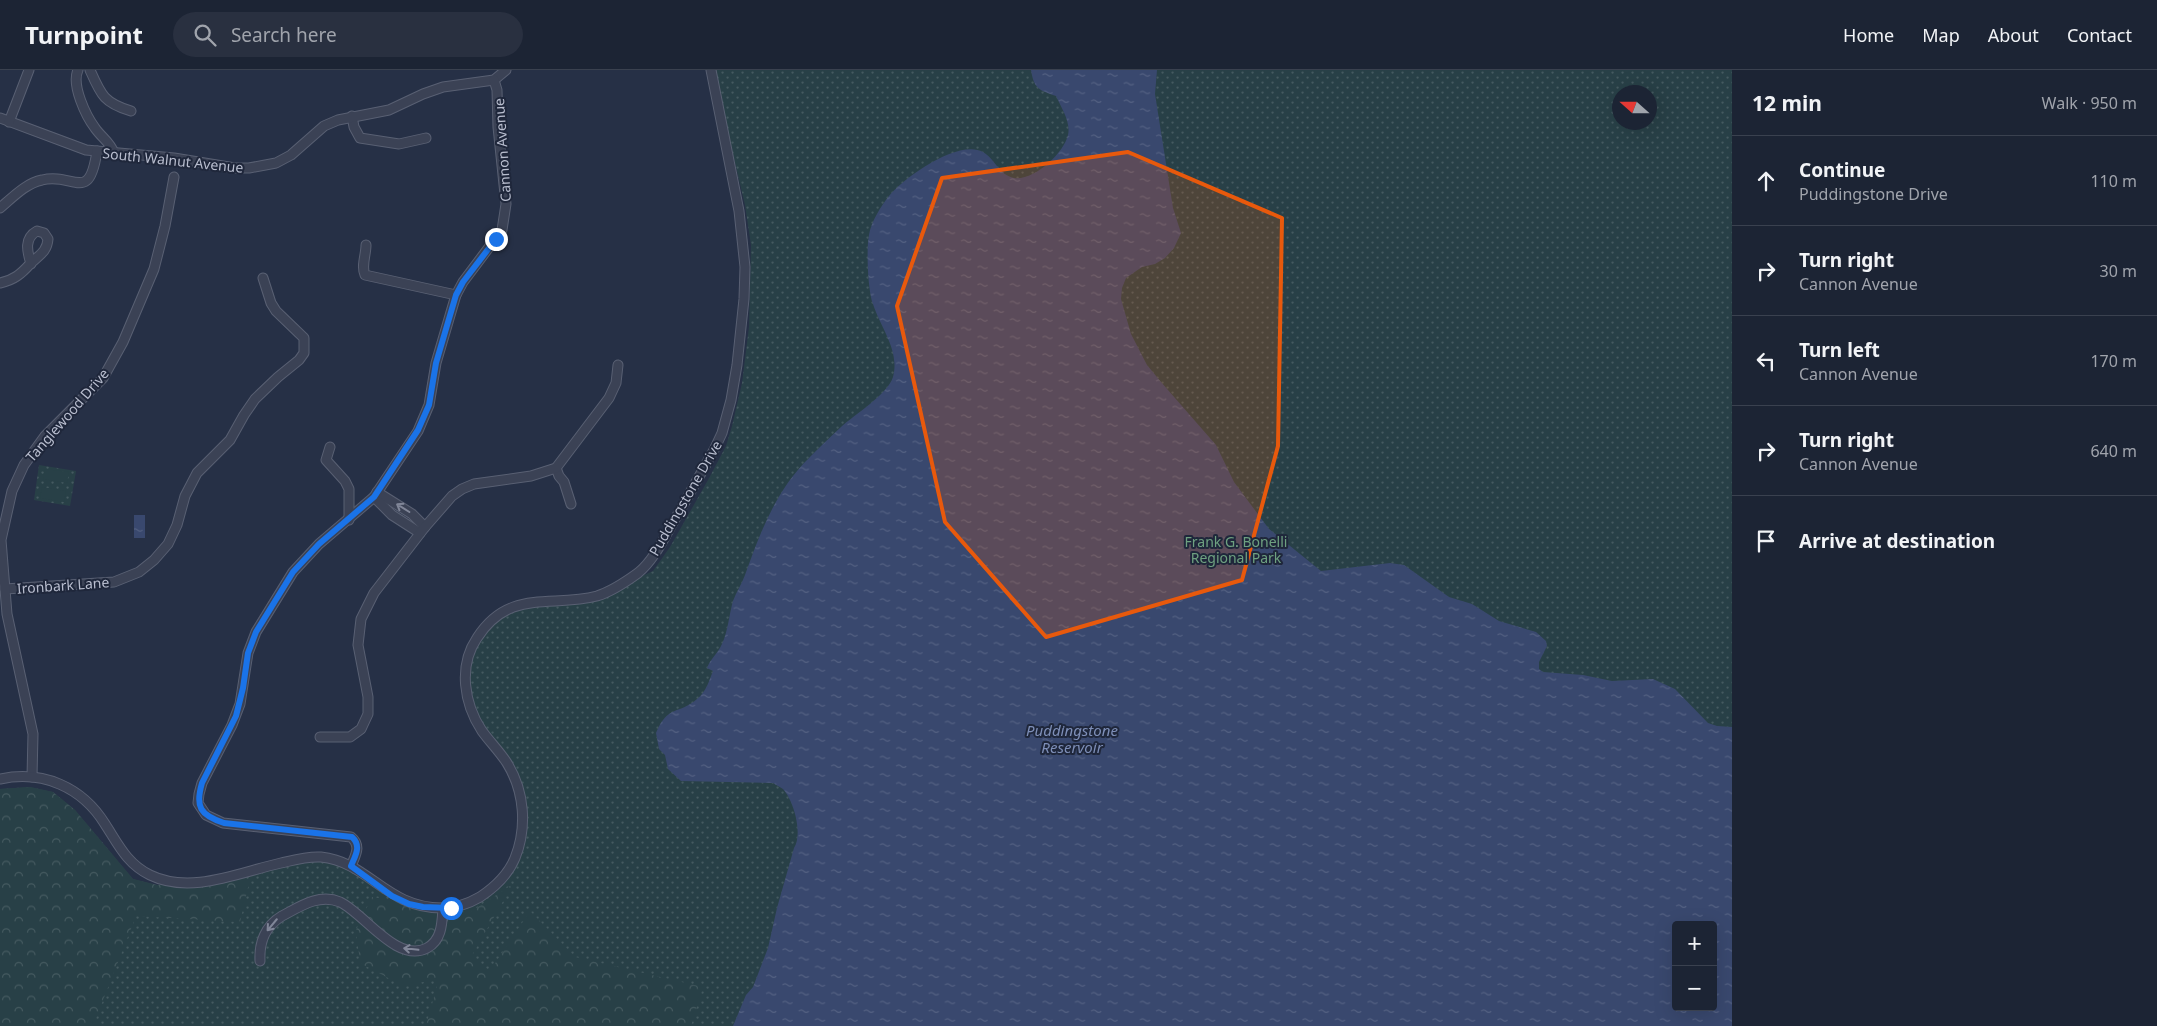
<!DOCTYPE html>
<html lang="en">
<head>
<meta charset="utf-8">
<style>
	:root { --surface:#1c2434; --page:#293040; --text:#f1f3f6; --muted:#a0a4ac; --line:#3a414f }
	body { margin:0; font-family:"Noto Sans",sans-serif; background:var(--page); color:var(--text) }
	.controls { position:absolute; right:15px; bottom:15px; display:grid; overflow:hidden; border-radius:5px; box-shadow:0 5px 20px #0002 }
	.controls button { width:45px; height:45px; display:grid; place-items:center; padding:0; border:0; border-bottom:1px solid var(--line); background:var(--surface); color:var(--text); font:25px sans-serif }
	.compass { position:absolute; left:1612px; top:15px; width:45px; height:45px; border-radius:50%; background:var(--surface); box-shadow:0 5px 20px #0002; rotate:291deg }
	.stop { position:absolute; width:15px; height:15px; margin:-11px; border:4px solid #1a73e8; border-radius:50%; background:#fff }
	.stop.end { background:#1a73e8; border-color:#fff; box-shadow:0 1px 5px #0008 }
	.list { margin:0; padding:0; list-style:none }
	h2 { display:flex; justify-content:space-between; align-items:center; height:65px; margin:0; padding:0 20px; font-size:21px }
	h2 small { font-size:16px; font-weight:400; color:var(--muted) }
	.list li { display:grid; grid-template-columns:32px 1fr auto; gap:15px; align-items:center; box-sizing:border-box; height:90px; padding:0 20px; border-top:1px solid var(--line) }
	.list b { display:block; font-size:19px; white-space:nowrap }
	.list p { margin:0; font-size:16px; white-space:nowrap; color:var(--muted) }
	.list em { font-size:16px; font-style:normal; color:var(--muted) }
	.icon { flex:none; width:28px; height:28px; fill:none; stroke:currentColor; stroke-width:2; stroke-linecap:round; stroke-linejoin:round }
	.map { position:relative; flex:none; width:1732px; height:956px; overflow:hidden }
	header { display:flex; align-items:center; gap:30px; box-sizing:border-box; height:70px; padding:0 25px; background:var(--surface); border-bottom:1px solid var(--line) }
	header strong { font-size:24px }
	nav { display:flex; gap:28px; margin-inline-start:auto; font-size:18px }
	.search { width:350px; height:45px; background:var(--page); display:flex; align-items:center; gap:12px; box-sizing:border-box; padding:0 18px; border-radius:28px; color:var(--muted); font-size:19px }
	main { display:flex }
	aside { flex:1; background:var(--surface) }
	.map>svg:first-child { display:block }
	.green { fill:url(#green-dots); fill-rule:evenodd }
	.forest { fill:url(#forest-crowns) }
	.pitch { fill:#284047 }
	.water { fill:url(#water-ripples); fill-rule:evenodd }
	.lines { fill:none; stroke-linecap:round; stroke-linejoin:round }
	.minor-casing { stroke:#596073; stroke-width:11 }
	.minor { stroke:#3b4255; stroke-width:9 }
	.oneway { stroke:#808698 }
	.route { stroke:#1a73e8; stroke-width:6 }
	.marked { fill:#e8590c; fill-opacity:0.2; stroke:#e8590c; stroke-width:4; stroke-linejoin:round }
	.labels { text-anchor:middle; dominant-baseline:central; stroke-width:4; stroke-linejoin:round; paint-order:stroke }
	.street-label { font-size:14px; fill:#b9becf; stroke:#1f273b }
	.park-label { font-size:14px; fill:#6ea180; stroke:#1f273b }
	.water-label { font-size:15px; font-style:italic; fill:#7e8fb8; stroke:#1f273b }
</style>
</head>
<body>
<header>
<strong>Turnpoint</strong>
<div class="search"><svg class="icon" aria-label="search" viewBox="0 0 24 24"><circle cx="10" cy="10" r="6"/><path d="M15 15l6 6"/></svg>Search here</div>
<nav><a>Home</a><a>Map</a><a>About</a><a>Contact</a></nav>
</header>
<main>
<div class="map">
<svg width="1732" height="956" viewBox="0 0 1732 956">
	<defs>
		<pattern id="green-dots" width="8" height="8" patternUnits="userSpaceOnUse" patternTransform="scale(1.25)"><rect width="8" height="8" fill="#284047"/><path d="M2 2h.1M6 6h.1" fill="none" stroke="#455a60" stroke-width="1.8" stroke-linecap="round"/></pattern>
		<pattern id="forest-crowns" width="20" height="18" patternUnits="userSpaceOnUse" patternTransform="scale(1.25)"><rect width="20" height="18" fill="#284047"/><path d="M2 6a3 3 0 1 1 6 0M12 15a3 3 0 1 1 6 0" fill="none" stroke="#455a60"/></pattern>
		<pattern id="water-ripples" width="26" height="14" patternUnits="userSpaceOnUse" patternTransform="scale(1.25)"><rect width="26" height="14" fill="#39486e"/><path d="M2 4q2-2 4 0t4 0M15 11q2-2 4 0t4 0" fill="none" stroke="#546182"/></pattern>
	</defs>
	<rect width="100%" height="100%" fill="#263046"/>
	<g class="green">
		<path d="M713,0H1732V956H0V719L30,717L53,722L75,740L133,809L157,815L172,812L192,813L303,788L334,790L423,837L471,832L503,808L520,773L517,712L482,660L466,621L472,576L508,538L600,525L653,501L670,477L708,410L726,376L732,356L742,313L749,257L751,175L745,135ZM1620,22H1650V52H1620ZM1676,855H1713V937H1676Z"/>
		<path d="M39,395L76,401L70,436L34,430Z"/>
	</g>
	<g class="forest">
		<path d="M30,717L53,722L75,740L133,809L157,815L250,809L240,852L136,846L93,956H0V719Z"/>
		<path d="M513,814L471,887L490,901L530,841L575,887L703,917L691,956H423L427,952L439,909L403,916L360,893L356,860L372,827L469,843Z"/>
	</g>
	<g class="pitch">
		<path d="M45,399L69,402L67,413L43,409Z"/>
		<path d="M42,417L66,421L64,432L40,428Z"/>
	</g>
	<g class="water">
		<path d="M1031,0H1157L1155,24L1173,138L1181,163L1174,178L1165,188L1155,194L1142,197L1126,208L1122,218L1121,229L1131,264L1147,295L1161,312L1216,375L1234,412L1269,459L1321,501L1390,493L1404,495L1449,527L1472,534L1499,551L1536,562L1546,571L1547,576L1539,592V599L1543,602L1583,605L1612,611L1653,609L1675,619L1708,653L1717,656L1732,657V956H733L746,925L753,917L768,878L777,838L794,778C803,764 794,731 783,719C780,717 776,715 773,713L681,711L668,699L665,685L659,679L656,663C668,634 679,645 697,629C706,622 709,611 713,601L707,598C711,588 718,583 722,574C728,561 729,545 733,531C736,522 742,514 745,505C760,463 776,420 809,388C819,378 830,367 841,357C854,345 888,324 893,307C900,280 881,259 873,234C868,221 866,180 869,165C871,152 881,136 889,126C905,107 958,69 983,82C995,89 999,105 1014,108C1034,111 1064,83 1068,65C1071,52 1061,37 1056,26C1039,20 1034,19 1031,0ZM1676,855H1713V937H1676Z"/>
		<rect x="134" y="445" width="11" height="23"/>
	</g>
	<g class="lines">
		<defs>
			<g id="minor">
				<path d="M78,0C71,15 86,46 95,58C102,68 110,72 114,83"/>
				<path d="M90,0C101,25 104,33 131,41"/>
				<path d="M352,46L354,57L360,68L399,74L426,68"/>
				<path d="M0,48L86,80L174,88L235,98H249L276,93L291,85L324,56L338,50L389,40L423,24L443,17L494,10L506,0"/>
				<path d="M9,52L29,0"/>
				<path d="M0,138C12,128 26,113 42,110C74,102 89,135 97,81"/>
				<path d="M366,175C366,185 361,196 365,205L456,225"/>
				<path d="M0,213C14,210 21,204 30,194C39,185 47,182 48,169L44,163L37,161C24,168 27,181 31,194"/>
				<path d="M330,377L326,390L345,411L349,419V450"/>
				<path d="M556,398L559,406L564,412L571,434"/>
				<path d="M377,422L412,444L425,457"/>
				<path d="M374,427L392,445L420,463"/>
				<path d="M5,519L114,512L139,502L154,490L168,474L177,455L185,426L197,403L230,370L244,345L255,329L278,307L299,290L304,283V268L276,241L271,233L263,208"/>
				<path d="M320,667H350L361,659L368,644V627L358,575L361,549L374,523L425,457L452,426L462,419L474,414L531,406L556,398L609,328L616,313L618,295"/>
				<path d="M32,707L33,664L7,544L1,470L12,421L24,395L45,366L103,308L123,272L154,199L165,156L174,107"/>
				<path d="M0,709C43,700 82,717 105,754C118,774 127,794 150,805C191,825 240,802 281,793C294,790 307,786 321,787C369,792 386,838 442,838C456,838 468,834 480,827C495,817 508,805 515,788C527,758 525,722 507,693C500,682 490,672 482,661C464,634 458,596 477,568C509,518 551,538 597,526C610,522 627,511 638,503C654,490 664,468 674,451C688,427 701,403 714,380L722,363L731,330L737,295L744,229L745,197L739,141L711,0"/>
				<path d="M351,796C355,786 362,776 351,767L223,753L206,745L198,733L199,724L202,713L232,655L240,634L248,583L256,562L293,502L319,474L374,427L418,361L429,335L436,293L456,225L463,212L502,160L506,134L498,57L497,20L494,10"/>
				<path d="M260,891C259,873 265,856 282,846C299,837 319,823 340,832C364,843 397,894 427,878C442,870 442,853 443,838"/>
			</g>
		</defs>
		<use href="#minor" class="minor-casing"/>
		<use href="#minor" class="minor"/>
	</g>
	<defs><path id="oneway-shaft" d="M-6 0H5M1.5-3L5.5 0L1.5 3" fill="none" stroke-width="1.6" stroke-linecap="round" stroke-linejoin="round" transform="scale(1.25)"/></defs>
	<g class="oneway">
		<use href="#oneway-shaft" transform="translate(403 438) rotate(-148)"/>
		<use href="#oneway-shaft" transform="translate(272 855) rotate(130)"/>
		<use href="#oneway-shaft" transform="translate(411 879) rotate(-174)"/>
	</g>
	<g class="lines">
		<path class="route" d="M451,838L423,837L409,834L392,826L351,796C355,786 362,776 352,767L224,753C200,745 195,737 202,713L236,646L243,618L248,583L256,562L293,502L319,474L374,427L418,360L429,335L436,293L456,225L463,212L496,169"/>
	</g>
	<path class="marked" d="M1128,82L1282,148L1278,376L1242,510L1046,567L945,452L897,236L942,108Z"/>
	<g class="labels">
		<g class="street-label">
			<text transform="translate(502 80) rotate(-94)">Cannon Avenue</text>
			<text transform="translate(173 90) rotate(6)">South Walnut Avenue</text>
			<text transform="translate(67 345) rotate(-49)">Tanglewood Drive</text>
			<text transform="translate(685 428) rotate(-60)">Puddingstone Drive</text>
			<text transform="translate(63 515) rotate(-4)">Ironbark Lane</text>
		</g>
		<g class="park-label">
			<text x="1236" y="471">Frank G. Bonelli<tspan x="1236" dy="16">Regional Park</tspan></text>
		</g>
		<g class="water-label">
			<text x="1072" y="660">Puddingstone<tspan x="1072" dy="17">Reservoir</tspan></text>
		</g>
	</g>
</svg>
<div class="controls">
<button>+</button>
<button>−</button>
</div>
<svg class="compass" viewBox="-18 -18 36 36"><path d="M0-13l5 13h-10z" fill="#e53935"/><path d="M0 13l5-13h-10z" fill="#a0a4ac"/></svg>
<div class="stop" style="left:451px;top:838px"></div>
<div class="stop end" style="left:496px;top:169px"></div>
</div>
<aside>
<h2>12 min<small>Walk · 950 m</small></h2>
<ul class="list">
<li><svg class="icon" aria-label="ahead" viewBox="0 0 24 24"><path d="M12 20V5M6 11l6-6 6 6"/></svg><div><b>Continue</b><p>Puddingstone Drive</p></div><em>110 m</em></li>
<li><svg class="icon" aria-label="right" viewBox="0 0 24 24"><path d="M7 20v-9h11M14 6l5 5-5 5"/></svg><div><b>Turn right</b><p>Cannon Avenue</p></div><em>30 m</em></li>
<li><svg class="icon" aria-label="left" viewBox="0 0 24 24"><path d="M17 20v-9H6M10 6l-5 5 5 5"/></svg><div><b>Turn left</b><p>Cannon Avenue</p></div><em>170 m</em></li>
<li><svg class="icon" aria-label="right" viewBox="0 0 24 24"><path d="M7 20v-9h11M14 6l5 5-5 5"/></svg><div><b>Turn right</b><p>Cannon Avenue</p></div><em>640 m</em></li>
<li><svg class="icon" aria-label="arrive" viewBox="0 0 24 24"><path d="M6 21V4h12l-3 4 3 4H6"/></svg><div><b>Arrive at destination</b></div></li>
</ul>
</aside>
</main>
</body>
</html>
